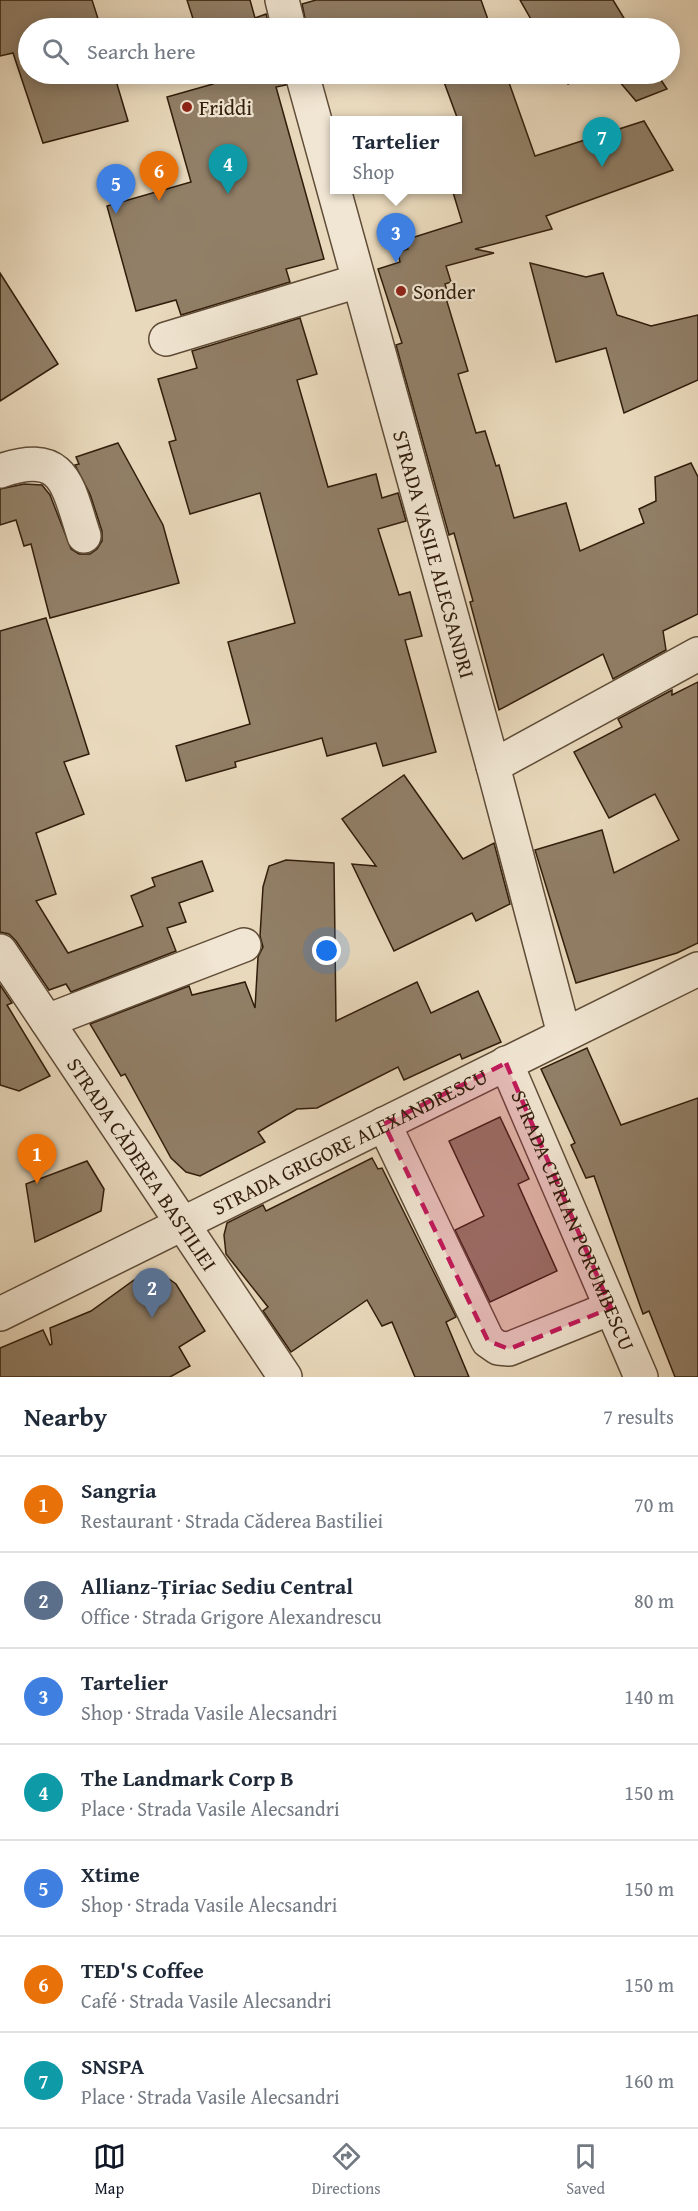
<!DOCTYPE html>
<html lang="en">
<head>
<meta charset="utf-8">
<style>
	:root { --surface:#fff; --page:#f6f6f7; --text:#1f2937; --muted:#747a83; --line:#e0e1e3; --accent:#111827 }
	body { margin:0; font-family:"Gentium Book Plus",serif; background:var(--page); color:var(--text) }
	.you { position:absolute; left:327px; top:951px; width:21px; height:21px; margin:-15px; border:4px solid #fff; border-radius:50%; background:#1a73e8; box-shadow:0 0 0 9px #1a73e833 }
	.badge { display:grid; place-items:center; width:39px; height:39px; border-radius:50%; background:var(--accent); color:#fff; font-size:20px; font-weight:700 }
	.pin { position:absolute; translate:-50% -50px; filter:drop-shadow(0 2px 3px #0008) }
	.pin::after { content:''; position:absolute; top:32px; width:21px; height:18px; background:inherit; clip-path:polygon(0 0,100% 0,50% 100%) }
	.popup { position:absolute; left:330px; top:116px; width:132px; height:78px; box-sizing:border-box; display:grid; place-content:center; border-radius:0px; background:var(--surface); filter:drop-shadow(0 2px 4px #0005); font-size:20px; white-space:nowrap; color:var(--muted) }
	.popup b { font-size:22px; color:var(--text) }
	.popup::after { content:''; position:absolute; left:50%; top:100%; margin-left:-12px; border:12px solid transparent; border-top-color:var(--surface) }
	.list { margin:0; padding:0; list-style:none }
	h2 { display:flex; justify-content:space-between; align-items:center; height:78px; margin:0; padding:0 24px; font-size:26px }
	h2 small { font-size:20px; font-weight:400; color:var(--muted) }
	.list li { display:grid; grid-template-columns:39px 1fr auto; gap:18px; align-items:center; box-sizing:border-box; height:96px; padding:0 24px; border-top:2px solid var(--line) }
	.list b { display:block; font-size:22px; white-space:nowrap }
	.list p { margin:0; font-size:20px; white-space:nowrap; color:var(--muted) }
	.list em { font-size:20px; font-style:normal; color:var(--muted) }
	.icon { flex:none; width:33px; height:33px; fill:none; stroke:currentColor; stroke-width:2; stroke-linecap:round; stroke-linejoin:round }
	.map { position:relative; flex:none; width:698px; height:1377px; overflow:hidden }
	.search { position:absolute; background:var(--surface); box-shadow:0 3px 15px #0003; left:18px; right:18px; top:18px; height:66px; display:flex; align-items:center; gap:15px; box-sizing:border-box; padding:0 21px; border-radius:33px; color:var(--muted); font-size:22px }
	.sheet { height:750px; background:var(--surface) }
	nav { display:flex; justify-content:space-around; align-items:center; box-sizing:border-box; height:84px; border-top:2px solid var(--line); background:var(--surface); font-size:16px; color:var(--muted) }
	nav a { display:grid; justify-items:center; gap:3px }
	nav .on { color:var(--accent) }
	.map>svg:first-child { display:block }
	.building { fill:#917f67; stroke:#311d0b; stroke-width:1.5 }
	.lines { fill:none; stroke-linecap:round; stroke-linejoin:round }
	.minor-casing { stroke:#5f4c37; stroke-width:36 }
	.minor { stroke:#f1e6d3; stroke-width:33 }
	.marked { fill:#c2185b; fill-opacity:0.2; stroke:#c2185b; stroke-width:4.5; stroke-dasharray:12 8; stroke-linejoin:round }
	.poi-dot { fill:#8f2418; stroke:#f1e6d3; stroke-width:2 }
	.labels { text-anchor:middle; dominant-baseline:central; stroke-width:4.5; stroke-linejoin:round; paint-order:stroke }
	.poi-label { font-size:21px; fill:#311d0b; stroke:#f1e6d3; text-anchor:start }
	.street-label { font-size:21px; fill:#311d0b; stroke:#f1e6d3 }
</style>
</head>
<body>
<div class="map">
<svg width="698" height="1377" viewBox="0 0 698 1377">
	<rect width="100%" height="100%" fill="#e9d9bc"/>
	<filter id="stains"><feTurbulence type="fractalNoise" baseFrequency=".00333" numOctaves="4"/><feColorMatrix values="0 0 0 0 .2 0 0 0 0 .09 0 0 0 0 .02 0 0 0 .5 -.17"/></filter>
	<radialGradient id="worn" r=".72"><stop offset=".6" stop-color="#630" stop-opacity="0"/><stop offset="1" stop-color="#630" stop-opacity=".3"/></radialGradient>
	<g class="building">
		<path d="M0,0H92L101,28H28V74H114L128,121L43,143L13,53L0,56Z"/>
		<path d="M187,0H250L255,18L266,14L270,28H196Z"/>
		<path d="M316,0H481L491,28H307L302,4Z"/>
		<path d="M520,0H613L630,28H536Z"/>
		<path d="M209,74H284L286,85L276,87L324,259L286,269L290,282L181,315L176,300L136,311L107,206L191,182L167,97L213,84Z"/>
		<path d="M441,74H506L535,156L644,121L673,170L546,216L552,229L475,249L494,253L446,266L451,282L445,284L448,294L445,295L468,371L458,374L476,433L485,431L496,466L499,465L514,518L566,503L580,551L644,523L639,509L656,501L655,477L691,463L698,477V614L663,631L666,650L613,679L603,654L499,710L470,602L473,601L454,533L449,535L396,345L402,343L378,269L400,262L398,252L408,249L405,240L462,222L452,189H458V120Z"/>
		<path d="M562,74H589L568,84Z"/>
		<path d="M613,74H657L667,89L636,101Z"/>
		<path d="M530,263L586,277L603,273L617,315L651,326L698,315V380L624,413L606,348L556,362Z"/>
		<path d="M0,273L58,364L0,401Z"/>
		<path d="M300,318L317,374L297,380L328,487L376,474L382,498L398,493L406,521L378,529L399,595L410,592L422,636L405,640L436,752L383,766L376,743L327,756L322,738L235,762L236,767L186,781L176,746L250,724L228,642L295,623L260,493L190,514L169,442L176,440L158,379L197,368L192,351Z"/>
		<path d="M118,443L163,525L179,583L50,618L31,544L24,546L16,520L0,525V489L24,484L42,485L50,495L71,549L79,554H90L97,549L102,541V531L90,494L75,465L79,464L76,457Z"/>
		<path d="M46,618L89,754L64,762L84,814L36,833L56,894L36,901L68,953L143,926L131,896L155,886L152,878L202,861L213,891L179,903L186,922L167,928L176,951L71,992L66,984L49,990L16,941L9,934L0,932V631Z"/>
		<path d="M698,682V943L677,953L576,983L535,850L602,830L614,873L679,840L655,794L609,818L574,752L622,727L618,719L672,690V695Z"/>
		<path d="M404,775L463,859L494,843L510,904L476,921L472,913L394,951L352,864L376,866L342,819Z"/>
		<path d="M286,860L334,863L336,1021L417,982L431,1013L478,991L501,1042L462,1059L460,1054L404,1080L398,1067L317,1108L297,1109L258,1132L265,1142L200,1176L186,1172L171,1158L125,1074L121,1076L90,1024L189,986L192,995L245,982L255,1008L258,957L263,947L260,936L263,887L269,866Z"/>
		<path d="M0,985L12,1003L7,1005L50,1076L19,1091L0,1085Z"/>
		<path d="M587,1048L621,1125L698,1098V1377H675L649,1311L643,1314L594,1176L586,1178L571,1145L575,1143L541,1069Z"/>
		<path d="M500,1117L529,1179L518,1184L557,1271L490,1302L455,1230L484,1216L449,1141Z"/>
		<path d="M372,1158L378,1169L382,1168L456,1317L446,1322L469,1377H415L392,1322L382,1326L367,1300L291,1352L263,1311L268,1307L226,1254L224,1235L227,1223L263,1205L266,1211Z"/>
		<path d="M87,1161L104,1189L101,1211L35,1242L26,1184Z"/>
		<path d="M162,1274L176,1284L205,1331L179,1347L190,1366L170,1377H0V1348L43,1330L50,1345L52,1344L50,1328L91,1311L141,1275Z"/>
	</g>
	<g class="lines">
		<defs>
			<g id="minor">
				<path d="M282,0L289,28"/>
				<path id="s1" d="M302,74L493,766L564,1034"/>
				<path d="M166,339L358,281"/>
				<path d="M0,471C65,449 67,484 84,536"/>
				<path d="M493,766L698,654"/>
				<path id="s2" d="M0,951L285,1377"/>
				<path d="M47,1021L244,945"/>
				<path id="s3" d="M506,1063L641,1377"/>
				<path d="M384,1124L488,1341L498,1348L509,1349L611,1308"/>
				<path id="s4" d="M0,1314L698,969"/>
			</g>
		</defs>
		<use href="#minor" class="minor-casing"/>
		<use href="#minor" class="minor"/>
	</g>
	<path class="marked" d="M506,1063L611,1308L509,1349L488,1341L384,1124Z"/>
	<g class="poi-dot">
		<circle cx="187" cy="107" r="6"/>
		<circle cx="401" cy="291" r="6"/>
	</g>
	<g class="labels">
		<g class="poi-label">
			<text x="199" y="107">Friddi</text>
			<text x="413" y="291">Sonder</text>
		</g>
		<g class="street-label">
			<text stroke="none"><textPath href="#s1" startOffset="498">STRADA VASILE ALECSANDRI</textPath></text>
			<text stroke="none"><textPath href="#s4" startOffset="390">STRADA GRIGORE ALEXANDRESCU</textPath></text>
			<text stroke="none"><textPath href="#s2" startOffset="256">STRADA CĂDEREA BASTILIEI</textPath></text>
			<text stroke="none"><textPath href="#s3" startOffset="171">STRADA CIPRIAN PORUMBESCU</textPath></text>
		</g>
	</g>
	<rect width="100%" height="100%" filter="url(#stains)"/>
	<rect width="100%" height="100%" fill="url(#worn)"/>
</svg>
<div class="you"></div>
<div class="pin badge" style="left:37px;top:1184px;background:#e8710a">1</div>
<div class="pin badge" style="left:152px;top:1318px;background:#5c6f8a">2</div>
<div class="pin badge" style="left:396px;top:263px;background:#3f7fe0">3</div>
<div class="popup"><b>Tartelier</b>Shop</div>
<div class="pin badge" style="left:228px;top:194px;background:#0f9aa8">4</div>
<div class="pin badge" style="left:116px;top:214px;background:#3f7fe0">5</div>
<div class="pin badge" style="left:159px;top:201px;background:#e8710a">6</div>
<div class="pin badge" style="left:602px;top:167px;background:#0f9aa8">7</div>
<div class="search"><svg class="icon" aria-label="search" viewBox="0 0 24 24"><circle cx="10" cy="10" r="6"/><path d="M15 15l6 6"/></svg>Search here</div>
</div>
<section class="sheet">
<h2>Nearby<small>7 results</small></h2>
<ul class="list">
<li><span class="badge" style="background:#e8710a">1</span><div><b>Sangria</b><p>Restaurant · Strada Căderea Bastiliei</p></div><em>70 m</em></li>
<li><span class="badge" style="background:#5c6f8a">2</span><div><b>Allianz-Țiriac Sediu Central</b><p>Office · Strada Grigore Alexandrescu</p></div><em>80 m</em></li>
<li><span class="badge" style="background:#3f7fe0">3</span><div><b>Tartelier</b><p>Shop · Strada Vasile Alecsandri</p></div><em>140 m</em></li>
<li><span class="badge" style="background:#0f9aa8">4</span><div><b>The Landmark Corp B</b><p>Place · Strada Vasile Alecsandri</p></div><em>150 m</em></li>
<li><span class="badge" style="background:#3f7fe0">5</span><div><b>Xtime</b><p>Shop · Strada Vasile Alecsandri</p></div><em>150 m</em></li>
<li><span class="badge" style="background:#e8710a">6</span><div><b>TED'S Coffee</b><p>Café · Strada Vasile Alecsandri</p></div><em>150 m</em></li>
<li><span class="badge" style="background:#0f9aa8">7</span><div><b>SNSPA</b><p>Place · Strada Vasile Alecsandri</p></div><em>160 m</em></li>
</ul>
</section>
<nav>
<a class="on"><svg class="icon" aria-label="map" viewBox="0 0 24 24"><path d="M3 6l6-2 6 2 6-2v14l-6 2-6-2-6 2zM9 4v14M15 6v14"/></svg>Map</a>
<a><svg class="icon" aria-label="directions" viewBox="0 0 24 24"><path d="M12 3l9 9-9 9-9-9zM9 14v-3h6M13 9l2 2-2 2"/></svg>Directions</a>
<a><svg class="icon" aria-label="saved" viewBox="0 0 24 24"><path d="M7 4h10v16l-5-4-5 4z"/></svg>Saved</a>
</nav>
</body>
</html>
